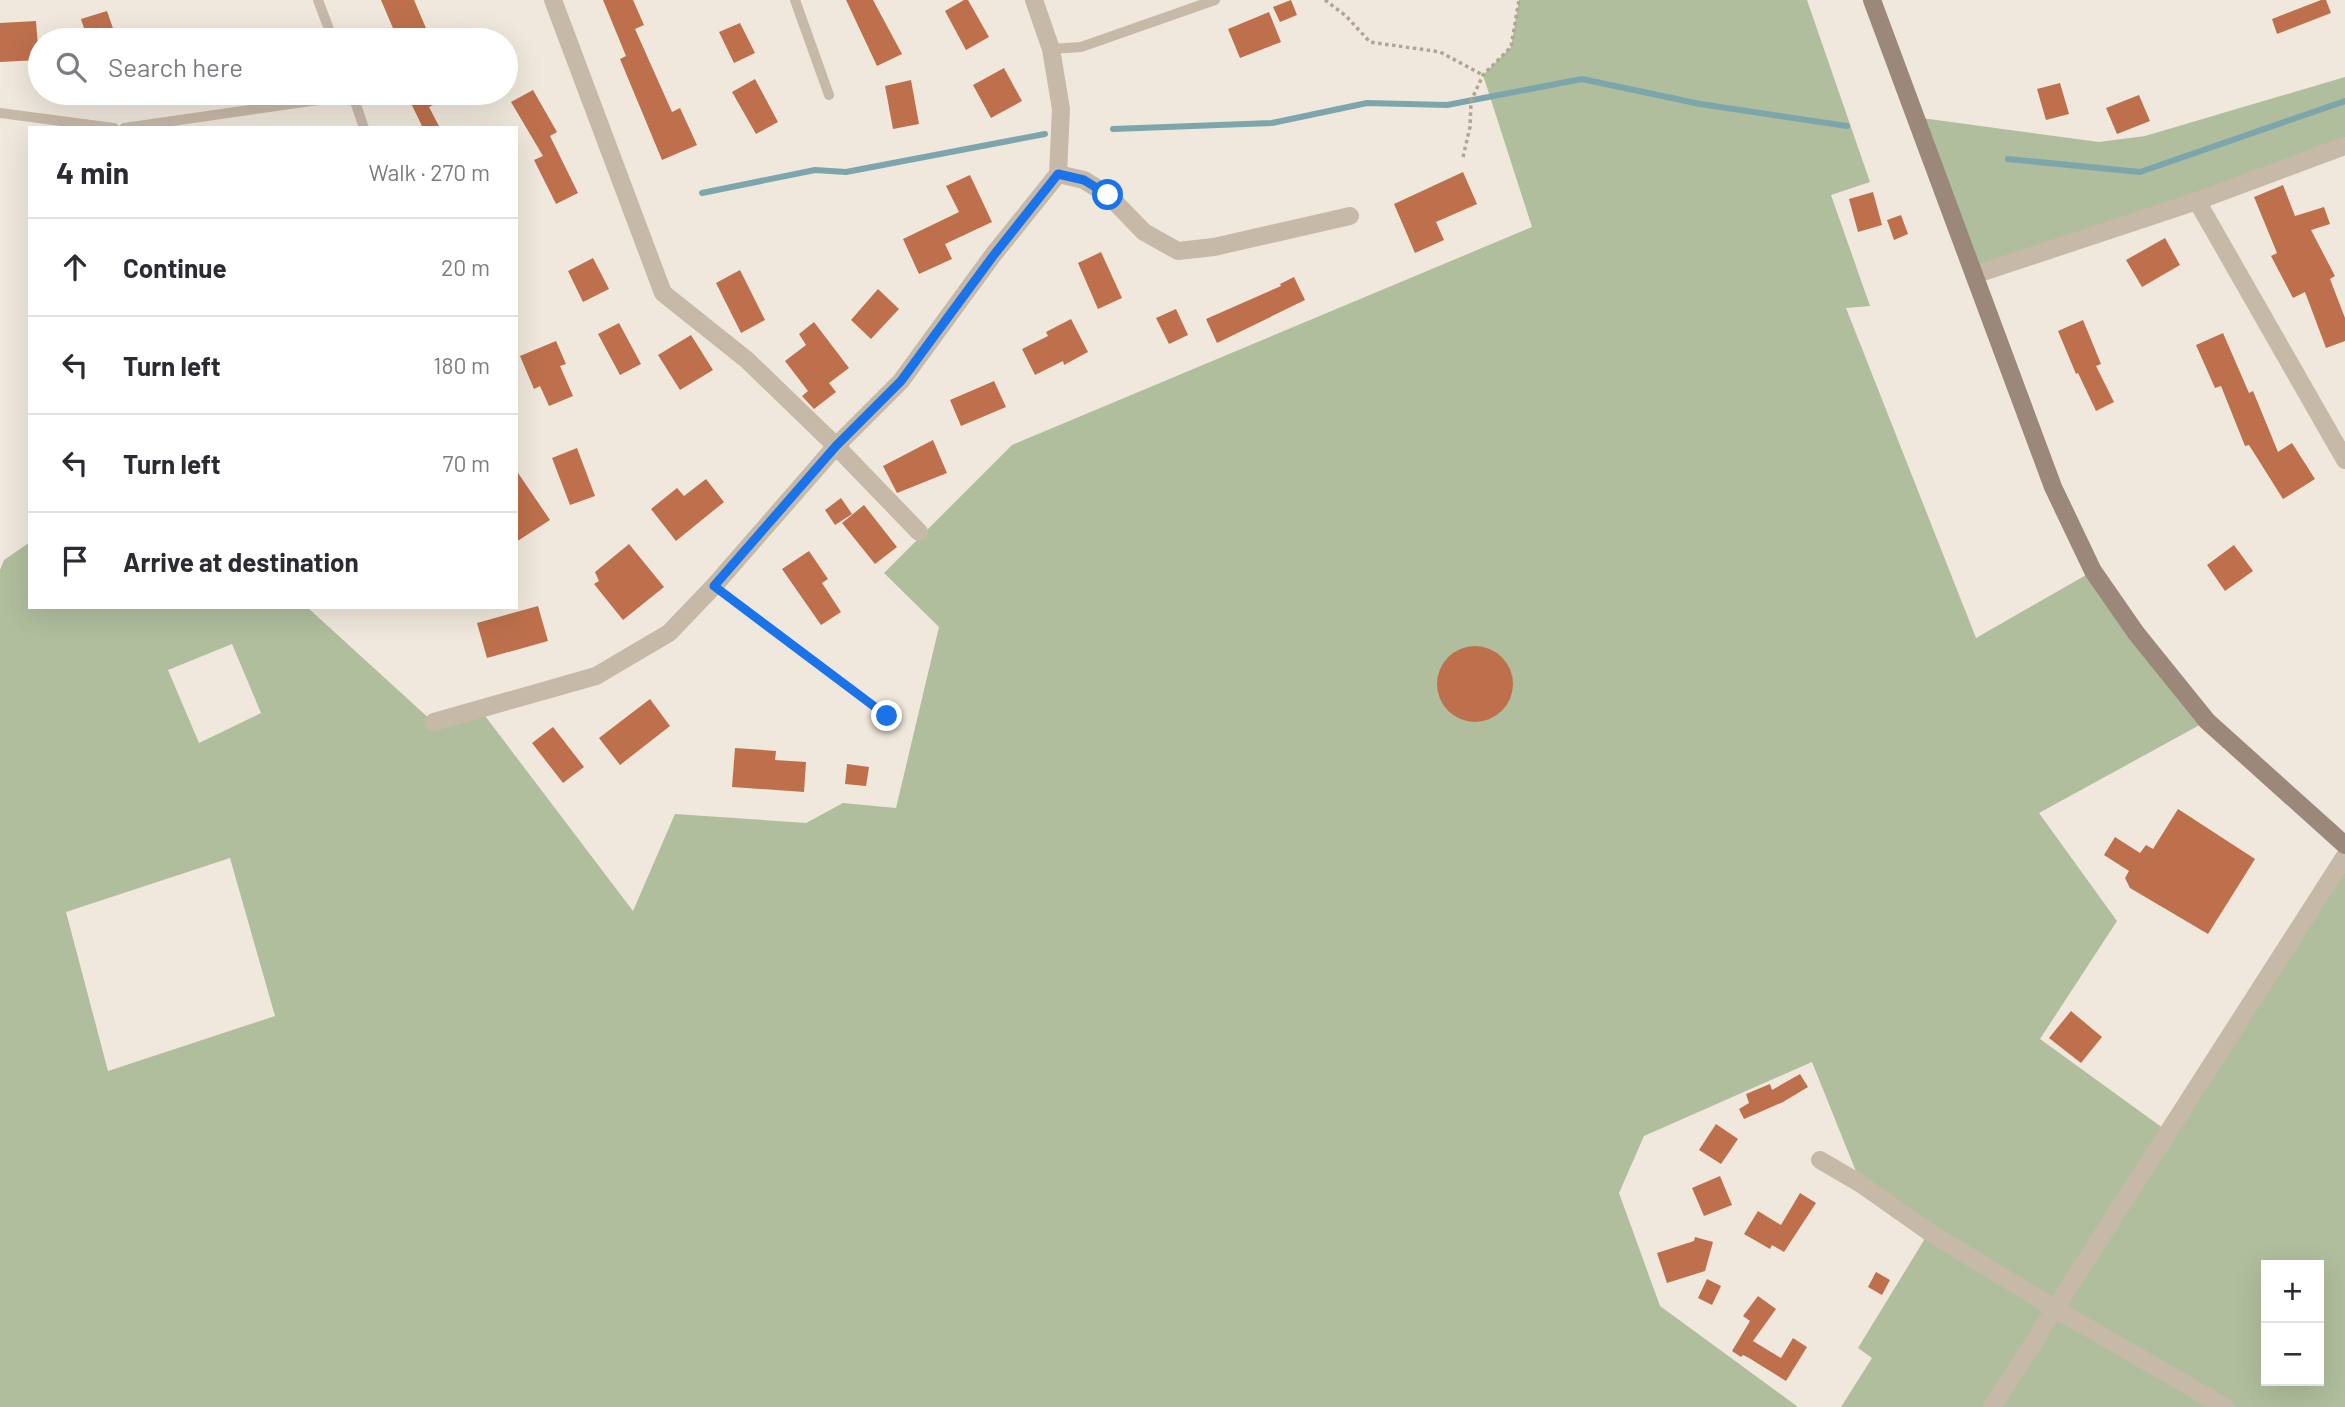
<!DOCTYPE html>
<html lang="en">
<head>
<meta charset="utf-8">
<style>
	:root { --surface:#fff; --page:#f7f7f7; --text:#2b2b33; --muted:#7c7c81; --line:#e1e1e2 }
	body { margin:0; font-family:Barlow,sans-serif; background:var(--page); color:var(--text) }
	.controls { position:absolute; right:21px; bottom:21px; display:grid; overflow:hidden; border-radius:0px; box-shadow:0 7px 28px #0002 }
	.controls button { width:63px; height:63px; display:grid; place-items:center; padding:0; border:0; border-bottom:2px solid var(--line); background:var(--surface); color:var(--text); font:35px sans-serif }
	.stop { position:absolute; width:21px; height:21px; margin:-16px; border:5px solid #1a73e8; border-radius:50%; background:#fff }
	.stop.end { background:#1a73e8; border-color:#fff; box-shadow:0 2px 7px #0008 }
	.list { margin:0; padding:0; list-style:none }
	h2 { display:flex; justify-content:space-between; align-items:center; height:91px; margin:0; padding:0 28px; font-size:30px }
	h2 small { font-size:23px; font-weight:400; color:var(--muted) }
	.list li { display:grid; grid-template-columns:46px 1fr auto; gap:21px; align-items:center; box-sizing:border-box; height:98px; padding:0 28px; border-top:2px solid var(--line) }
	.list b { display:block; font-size:26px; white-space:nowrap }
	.list em { font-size:23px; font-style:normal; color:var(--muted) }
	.icon { flex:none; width:38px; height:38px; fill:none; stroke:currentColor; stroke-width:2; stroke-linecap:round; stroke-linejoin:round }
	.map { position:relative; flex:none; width:2345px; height:1407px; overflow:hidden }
	.search { position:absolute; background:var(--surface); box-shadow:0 7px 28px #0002; left:28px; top:28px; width:490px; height:77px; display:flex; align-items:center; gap:18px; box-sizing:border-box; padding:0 24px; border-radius:38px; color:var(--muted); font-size:26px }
	.panel { position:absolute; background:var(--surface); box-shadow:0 7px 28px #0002; left:28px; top:126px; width:490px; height:483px; border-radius:0px }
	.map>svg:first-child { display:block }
	.green { fill:#b0be9d; fill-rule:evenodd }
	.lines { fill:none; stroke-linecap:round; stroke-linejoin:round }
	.stream { stroke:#7ca6ab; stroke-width:6 }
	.building { fill:#be704c }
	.path { stroke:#b3a393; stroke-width:3.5; stroke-dasharray:3.5 3.5; stroke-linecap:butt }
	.lane { stroke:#c7b9a8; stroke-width:10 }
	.street { stroke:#c7b9a8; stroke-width:18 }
	.secondary { stroke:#9b887a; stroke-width:18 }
	.route { stroke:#1a73e8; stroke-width:9 }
</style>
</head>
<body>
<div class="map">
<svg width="2345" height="1407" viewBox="0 0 2345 1407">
	<rect width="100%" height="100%" fill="#f0e8dc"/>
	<g class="green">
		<path d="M1519,0H1807L1870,182L1831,195L1870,306L1846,308L1976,638L2093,571L2207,721L2039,813L2117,921L2040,1039L2167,1131L2345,856V1407H1841L1872,1358L1858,1348L1929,1232L1861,1184L1812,1062L1644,1136L1619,1193L1660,1306L1798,1407H0V570L4,560L30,542V607H307L433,722L479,708L633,911L675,814L806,823L843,803L896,808L939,627L884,573L1012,445L1532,227L1483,75L1511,47ZM232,644L261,713L199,743L168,670ZM230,858L275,1016L108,1071L66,912ZM2266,1265H2319V1381H2266Z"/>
		<path d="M2345,77V146L1974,275L1914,117L2099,142L2145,136Z"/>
	</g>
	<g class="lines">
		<g class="stream">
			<path d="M1113,129L1272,123L1367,103L1447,105L1582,79L1700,104L1847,126"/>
			<path d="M2008,159L2140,172L2345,101"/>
			<path d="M702,193L815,170L846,172L1045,134"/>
		</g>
	</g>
	<g class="building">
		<path d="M381,0H414L431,40H398Z"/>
		<path d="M603,0H633L644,25L635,29L672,112L680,108L697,145L662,160L620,59L626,56Z"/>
		<path d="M846,0H873L902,54L877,66Z"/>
		<path d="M964,0H968L989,37L966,50L945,11Z"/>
		<path d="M1291,0L1297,15L1280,22L1273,7Z"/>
		<path d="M2321,0H2326L2331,13L2277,34L2272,19Z"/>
		<path d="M107,11L117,40H88L81,19Z"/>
		<path d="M1269,12L1281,42L1240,58L1228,29Z"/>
		<path d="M36,21L39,60L0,62V23Z"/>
		<path d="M740,23L755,53L734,63L719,32Z"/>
		<path d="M1004,68L1022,101L991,118L973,85Z"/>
		<path d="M755,79L778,122L756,134L732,92Z"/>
		<path d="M911,80L919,124L893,129L885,86Z"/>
		<path d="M2060,83L2069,114L2046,120L2037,89Z"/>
		<path d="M533,90L557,132L550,136L578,193L556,204L534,160L543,156L511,102Z"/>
		<path d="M406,93H458L429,107L440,128H423Z"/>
		<path d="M2139,95L2150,121L2117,134L2106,108Z"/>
		<path d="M1463,172L1477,204L1436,222L1444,240L1415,253L1394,204Z"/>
		<path d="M970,175L992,222L945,244L952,259L919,274L903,239L959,212L946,186Z"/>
		<path d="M2283,185L2295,216L2324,207L2330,224L2311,230L2335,276L2330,279L2345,318V341L2326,348L2305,292L2293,298L2271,256L2277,253L2254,197Z"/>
		<path d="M1873,192L1882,225L1858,232L1849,199Z"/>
		<path d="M1901,215L1908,234L1894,240L1887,220Z"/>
		<path d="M2165,238L2180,265L2142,287L2126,260Z"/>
		<path d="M1101,252L1122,298L1098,309L1078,263Z"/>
		<path d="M593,258L609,289L583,302L568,271Z"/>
		<path d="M740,270L765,320L741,333L716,283Z"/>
		<path d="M1294,277L1305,300L1217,343L1206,319L1281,286L1280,284Z"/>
		<path d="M878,289L899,309L871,339L851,320Z"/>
		<path d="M1176,309L1188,335L1169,344L1156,318Z"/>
		<path d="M1071,319L1088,352L1064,365L1063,361L1035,375L1022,349L1048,336L1046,332Z"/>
		<path d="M2083,320L2101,364L2096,366L2114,402L2096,411L2078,373L2076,374L2058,331Z"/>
		<path d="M814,322L849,368L829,383L836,392L814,409L802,396L808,391L785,361L806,345L799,334Z"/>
		<path d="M619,323L641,364L620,375L598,334Z"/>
		<path d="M2223,333L2249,393L2253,391L2278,452L2292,443L2315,479L2283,499L2249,445L2245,446L2221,386L2215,388L2196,345Z"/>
		<path d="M691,335L713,370L680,390L658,355Z"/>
		<path d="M556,341L566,364L560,366L573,396L549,406L540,386L534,389L520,356Z"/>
		<path d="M994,381L1006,407L961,426L950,400Z"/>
		<path d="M933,440L947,473L897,493L883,466Z"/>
		<path d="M577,448L595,496L570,505L552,458Z"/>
		<path d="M516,470L550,520L516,542Z"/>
		<path d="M706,479L724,502L676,541L651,509L677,488L684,496Z"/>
		<path d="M841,498L852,514L835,525L825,510Z"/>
		<path d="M864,505L897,547L875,564L842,523Z"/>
		<path d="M629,544L664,587L623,620L594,584L599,581L595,572Z"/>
		<path d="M2234,545L2253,571L2225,591L2207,565Z"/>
		<path d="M809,551L828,579L822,583L841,612L821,625L782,569Z"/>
		<path d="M538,606L548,641L487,658L477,623Z"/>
		<circle cx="1475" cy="684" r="38"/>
		<path d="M650,699L670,726L620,765L599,738Z"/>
		<path d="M553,727L584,767L563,783L532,743Z"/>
		<path d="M735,748L776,751L775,760L806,762L804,792L732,787Z"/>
		<path d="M847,764L869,767L866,786L845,784Z"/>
		<path d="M2178,809L2255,859L2208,934L2130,888L2125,878L2129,871L2104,855L2115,837L2140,853L2146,845L2153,849Z"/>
		<path d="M2071,1011L2102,1037L2081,1063L2049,1038Z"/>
		<path d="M1800,1074L1808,1087L1783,1102L1744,1119L1739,1109L1749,1103L1746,1094L1770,1084L1772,1090Z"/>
		<path d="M1716,1124L1738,1139L1721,1164L1699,1150Z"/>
		<path d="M1720,1176L1732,1205L1704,1216L1692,1188Z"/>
		<path d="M1800,1193L1816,1203L1784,1252L1772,1245L1770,1249L1744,1234L1758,1211L1781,1225Z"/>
		<path d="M1695,1237L1713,1242L1705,1271L1667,1283L1657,1253L1694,1241Z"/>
		<path d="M1876,1272L1890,1280L1882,1295L1868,1287Z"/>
		<path d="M1707,1279L1721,1286L1712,1305L1698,1298Z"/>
		<path d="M1758,1296L1776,1309L1753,1341L1781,1358L1793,1338L1807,1347L1786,1381L1749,1358L1743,1355L1741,1357L1732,1351L1750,1321L1743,1316Z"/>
	</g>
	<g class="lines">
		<g class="path">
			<path d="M1325,0L1346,16L1370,42L1440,52L1483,75"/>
			<path d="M1463,157L1470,127L1471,101L1483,75L1511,47L1519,0"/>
			<path d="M727,595L887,716"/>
		</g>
		<g class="lane">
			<path d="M318,0L333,40"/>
			<path d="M795,0L829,95"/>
			<path d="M1051,49L1081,47L1215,0"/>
			<path d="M352,93L364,128"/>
			<path d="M0,113L114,128"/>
			<path d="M124,128L353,95"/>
		</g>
		<g class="street">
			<path d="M553,0L663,293L747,360L836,446L919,532"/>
			<path d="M1058,174L1084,180L1108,195L1144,232L1178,251L1214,247L1350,216"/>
			<path d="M2197,201L2345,460"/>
			<path d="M1974,275L2197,201L2345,146"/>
			<path d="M434,722L596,676L669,633L714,586L836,446L901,381L993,255L1058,174L1061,109L1051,49L1034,0"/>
			<path d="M1820,1160L1861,1184L1929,1232L2054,1308L2225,1407"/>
			<path d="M1992,1407L2345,856"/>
		</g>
		<path class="secondary" d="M1872,0L2053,487L2093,571L2136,633L2207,721L2345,845"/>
	</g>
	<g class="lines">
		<path class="route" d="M887,716L714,586L836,446L901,381L993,256L1058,174L1084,180L1108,195"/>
	</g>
</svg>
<div class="controls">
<button>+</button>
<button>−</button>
</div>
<div class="stop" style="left:1108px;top:195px"></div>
<div class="stop end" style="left:887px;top:716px"></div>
<div class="search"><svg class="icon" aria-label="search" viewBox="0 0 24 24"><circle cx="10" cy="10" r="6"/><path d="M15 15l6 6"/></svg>Search here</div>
<section class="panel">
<h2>4 min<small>Walk · 270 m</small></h2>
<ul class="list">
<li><svg class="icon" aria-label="ahead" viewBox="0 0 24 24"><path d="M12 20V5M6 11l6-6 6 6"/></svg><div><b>Continue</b></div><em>20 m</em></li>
<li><svg class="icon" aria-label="left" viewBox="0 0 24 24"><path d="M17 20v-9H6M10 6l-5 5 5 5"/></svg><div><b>Turn left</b></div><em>180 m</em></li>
<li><svg class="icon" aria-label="left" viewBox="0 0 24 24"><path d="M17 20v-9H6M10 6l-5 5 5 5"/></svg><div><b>Turn left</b></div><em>70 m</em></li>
<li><svg class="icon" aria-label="arrive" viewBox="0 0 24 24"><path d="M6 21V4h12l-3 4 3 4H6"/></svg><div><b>Arrive at destination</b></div></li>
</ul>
</section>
</div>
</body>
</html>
